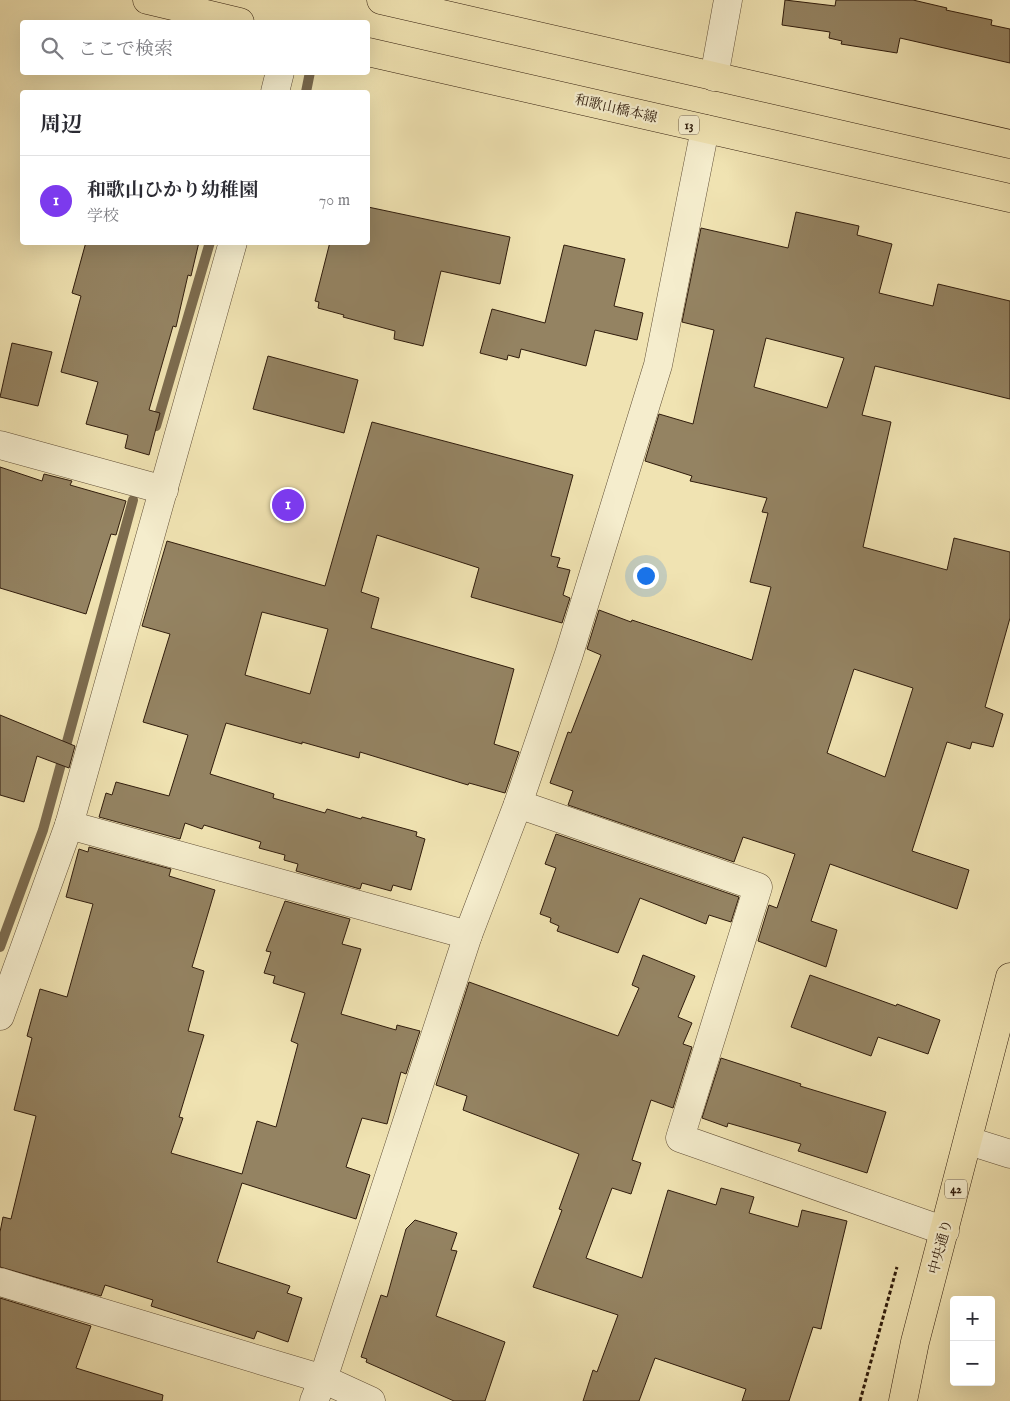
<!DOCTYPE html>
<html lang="ja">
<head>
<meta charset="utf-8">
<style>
	:root { --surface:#fff; --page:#f2f2f3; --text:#2b2b33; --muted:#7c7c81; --line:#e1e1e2; --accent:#7c3aed }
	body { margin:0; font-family:"IM FELL English","Noto Serif JP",serif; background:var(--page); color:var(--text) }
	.controls { position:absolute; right:15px; bottom:15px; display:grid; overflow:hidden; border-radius:5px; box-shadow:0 5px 20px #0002 }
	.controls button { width:45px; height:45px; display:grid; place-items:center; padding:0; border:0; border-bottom:1px solid var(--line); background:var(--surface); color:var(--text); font:25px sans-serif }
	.you { position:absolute; left:645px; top:575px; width:18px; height:18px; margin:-12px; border:4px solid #fff; border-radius:50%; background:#1a73e8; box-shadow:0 0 0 8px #1a73e833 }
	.badge { display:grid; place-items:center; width:32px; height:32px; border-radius:50%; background:var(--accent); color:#fff; font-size:16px; font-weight:700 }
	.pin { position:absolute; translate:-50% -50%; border:2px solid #fff; box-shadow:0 1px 5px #0006 }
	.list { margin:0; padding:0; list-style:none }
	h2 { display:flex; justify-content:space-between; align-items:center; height:65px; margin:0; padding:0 20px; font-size:21px }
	h2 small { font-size:16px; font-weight:400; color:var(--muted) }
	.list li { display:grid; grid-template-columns:32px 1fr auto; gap:15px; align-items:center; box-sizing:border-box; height:90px; padding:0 20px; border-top:1px solid var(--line) }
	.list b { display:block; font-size:19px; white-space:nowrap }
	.list p { margin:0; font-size:16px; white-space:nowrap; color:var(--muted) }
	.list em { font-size:16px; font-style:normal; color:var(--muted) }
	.icon { flex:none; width:28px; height:28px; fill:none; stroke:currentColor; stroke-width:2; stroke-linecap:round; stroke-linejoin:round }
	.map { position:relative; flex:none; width:1010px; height:1401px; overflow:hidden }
	.search { position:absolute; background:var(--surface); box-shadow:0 5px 20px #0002; left:20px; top:20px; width:350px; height:55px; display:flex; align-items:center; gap:12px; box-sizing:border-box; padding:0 18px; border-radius:5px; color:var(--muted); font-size:19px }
	.panel { position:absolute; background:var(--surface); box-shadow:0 5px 20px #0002; left:20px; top:90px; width:350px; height:155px; border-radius:5px }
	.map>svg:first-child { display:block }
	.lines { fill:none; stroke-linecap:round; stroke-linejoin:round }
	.stream { stroke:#7c6b4e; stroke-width:10 }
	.building { fill:#948362; stroke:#301c0c; fill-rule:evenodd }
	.minor-casing { stroke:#604e36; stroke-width:29 }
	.major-casing { stroke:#301c0c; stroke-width:29 }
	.highway-casing { stroke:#301c0c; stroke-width:29 }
	.path { stroke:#301c0c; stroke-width:3; stroke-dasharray:4 2.5; stroke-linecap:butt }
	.minor { stroke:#f5edcd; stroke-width:28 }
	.major { stroke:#f0e3b2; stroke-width:28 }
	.highway { stroke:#f0e3b2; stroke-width:28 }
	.labels { text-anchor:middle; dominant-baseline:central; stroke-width:4.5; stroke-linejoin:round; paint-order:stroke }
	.shield { fill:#f5edcd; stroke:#6b5b46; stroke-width:1 }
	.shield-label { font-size:12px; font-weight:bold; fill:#301c0c }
	.street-label { font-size:14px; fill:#301c0c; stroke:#f5edcd }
</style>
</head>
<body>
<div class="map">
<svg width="1010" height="1401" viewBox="0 0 1010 1401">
	<rect width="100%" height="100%" fill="#f0e3b2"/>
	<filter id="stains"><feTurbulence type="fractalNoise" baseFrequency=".004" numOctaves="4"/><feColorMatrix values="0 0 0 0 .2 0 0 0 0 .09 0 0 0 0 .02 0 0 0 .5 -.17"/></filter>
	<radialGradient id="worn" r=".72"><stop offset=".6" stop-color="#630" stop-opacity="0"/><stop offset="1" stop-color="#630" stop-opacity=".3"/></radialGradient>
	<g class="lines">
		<g class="stream">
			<path d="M306,92L310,72"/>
			<path d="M156,426L210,242"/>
			<path d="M0,947L43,830L133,500"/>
		</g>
	</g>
	<g class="building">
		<path d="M785,0L835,6L836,0H913L947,8L946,10L992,20L991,25L1010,29V63L900,38L897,53L841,44L842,41L829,38L830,32L782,25Z"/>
		<path d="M368,207L510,237L500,284L441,271L423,346L394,339L395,331L343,317L344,315L318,308L319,302L315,301L330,242H368Z"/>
		<path d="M796,212L859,226L857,235L892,244L879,293L933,306L938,284L1010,301V399L875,366L862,415L891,422L863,547L947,570L954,538L1010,552V618L985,707L1003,714L993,747L972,742L970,749L947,742L912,851L969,870L957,909L830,864L811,921L837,930L826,967L758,941L769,905L777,908L795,854L743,837L734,862L568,805L573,791L550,783L568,732L571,733L601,655L587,649L599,610L631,622L632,620L752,660L771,587L750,582L768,513L762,512L767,498L690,481L692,476L645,461L659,414L693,424L714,330L682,322L701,228L788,248ZM766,338L844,358L827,408L754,387ZM854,669L913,688L885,777L827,753Z"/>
		<path d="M86,242H199L191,276L188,275L176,327L173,326L149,410L160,413L149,455L125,448L128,435L86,424L98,382L61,372L81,296L72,293Z"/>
		<path d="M564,245L625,259L614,306L643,313L637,340L595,330L586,366L521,349L519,358L508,355L507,360L480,353L492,309L545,323Z"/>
		<path d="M12,343L52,352L38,406L0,397Z"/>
		<path d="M268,356L358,380L344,433L253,409Z"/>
		<path d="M372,422L573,475L551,556L560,558L557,567L570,570L563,595L570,598L562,623L471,597L479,568L377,535L361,592L379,598L371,628L514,669L494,744L519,752L505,793L469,783L468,785L360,752L359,758L302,742V744L226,723L210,774L274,794L273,798L325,813L327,809L361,819L362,817L417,832L416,836L425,839L411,890L393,885L391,891L362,883L360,889L296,871L298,864L284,860L285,855L259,848L261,842L204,825L202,829L185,823L180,839L99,817L106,793L112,795L116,782L169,796L188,735L143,722L170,634L142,626L167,541L325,586ZM262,612L328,629L310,694L245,675Z"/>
		<path d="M0,467L42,481L44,474L72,481L70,485L126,501L116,535L111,534L86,614L0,588Z"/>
		<path d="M0,715L75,746L69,768L37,756L24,802L0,795Z"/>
		<path d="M556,834L739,897L731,922L709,915L706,924L640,898L618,953L557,931L559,926L550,922L551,918L540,914L556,868L545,864Z"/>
		<path d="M89,847L171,869L169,876L215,890L192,967L204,971L188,1031L204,1035L179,1117L183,1118L171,1153L242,1174L257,1121L276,1127L298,1044L291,1041L305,993L273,983L275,976L264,973L271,952L266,951L285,901L350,919L342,944L361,949L341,1014L396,1030L397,1025L420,1031L406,1074L401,1072L387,1124L362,1118L346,1167L370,1175L356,1219L242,1183L217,1262L290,1286L287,1293L302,1298L288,1342L257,1331L254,1339L151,1306L153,1300L105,1285L101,1296L0,1267V1232L3,1217L11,1219L36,1116L14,1110L32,1038L27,1036L40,989L67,997L93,904L66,897L79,849L88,852Z"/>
		<path d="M643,955L695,976L678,1017L692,1023L683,1044L692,1047L673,1108L651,1100L632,1160L641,1163L631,1194L612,1188L586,1258L642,1278L668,1190L716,1205L721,1188L754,1197L749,1213L798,1227L802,1210L847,1221L821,1329L813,1327L789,1401H742L746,1389L655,1358L639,1401H583L593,1370L597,1372L618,1315L533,1287L562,1210L559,1209L579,1154L463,1110L467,1096L436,1085L469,982L618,1036L639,988L632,985Z"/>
		<path d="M810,975L896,1006L897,1004L940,1020L928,1054L878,1037L871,1056L791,1027Z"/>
		<path d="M721,1058L801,1084L800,1086L886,1112L867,1173L798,1151L801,1144L728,1123L727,1127L702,1118Z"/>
		<path d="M415,1220L457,1233L451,1250L457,1251L436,1316L505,1342L485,1401H454L366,1362L367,1359L361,1357L381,1295L387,1297L406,1229Z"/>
		<path d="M0,1298L91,1326L76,1368L163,1395L162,1401H0Z"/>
	</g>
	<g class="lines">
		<defs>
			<g id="minor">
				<path d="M714,77L728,0"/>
				<path d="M275,92L280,72"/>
				<path d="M0,445L164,490"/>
				<path d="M518,804L758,887L680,1138L945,1231"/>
				<path d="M69,825L468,935"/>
				<path d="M0,1016L69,825L233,242"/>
				<path d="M969,1141L1010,1154"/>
				<path d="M0,1282L323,1379L371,1401"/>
				<path d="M314,1401L323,1379L468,935L518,804L569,654L658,365L705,129"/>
			</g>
			<g id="major">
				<path d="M147,0L240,22"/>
				<path d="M381,0L1010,144"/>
				<path d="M368,52L1010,198"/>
			</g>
			<path id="highway" d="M903,1401L915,1342L1010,977"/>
		</defs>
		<use href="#minor" class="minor-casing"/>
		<use href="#major" class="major-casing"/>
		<use href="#highway" class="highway-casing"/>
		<path class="path" d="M860,1401L897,1267"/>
		<use href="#minor" class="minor"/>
		<use href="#major" class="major"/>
		<use href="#highway" class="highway"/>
	</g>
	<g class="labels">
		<g class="shield">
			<rect x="679" y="115.5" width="20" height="19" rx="4"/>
			<rect x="945" y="1179.5" width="22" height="19" rx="4"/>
		</g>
		<g class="shield-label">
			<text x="689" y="125">13</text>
			<text x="956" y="1189">42</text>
		</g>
		<g class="street-label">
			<text transform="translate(616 109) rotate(13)">和歌山橋本線</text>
			<text transform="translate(941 1247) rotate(-75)">中央通り</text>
		</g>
	</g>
	<rect width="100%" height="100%" filter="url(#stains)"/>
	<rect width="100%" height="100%" fill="url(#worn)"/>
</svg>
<div class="controls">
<button>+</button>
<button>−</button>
</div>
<div class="you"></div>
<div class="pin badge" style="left:288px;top:505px">1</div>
<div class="search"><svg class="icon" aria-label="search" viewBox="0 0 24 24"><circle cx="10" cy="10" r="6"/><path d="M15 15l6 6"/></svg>ここで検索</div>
<section class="panel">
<h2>周辺<small></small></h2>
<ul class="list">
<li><span class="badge">1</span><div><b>和歌山ひかり幼稚園</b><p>学校</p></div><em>70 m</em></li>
</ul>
</section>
</div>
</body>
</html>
